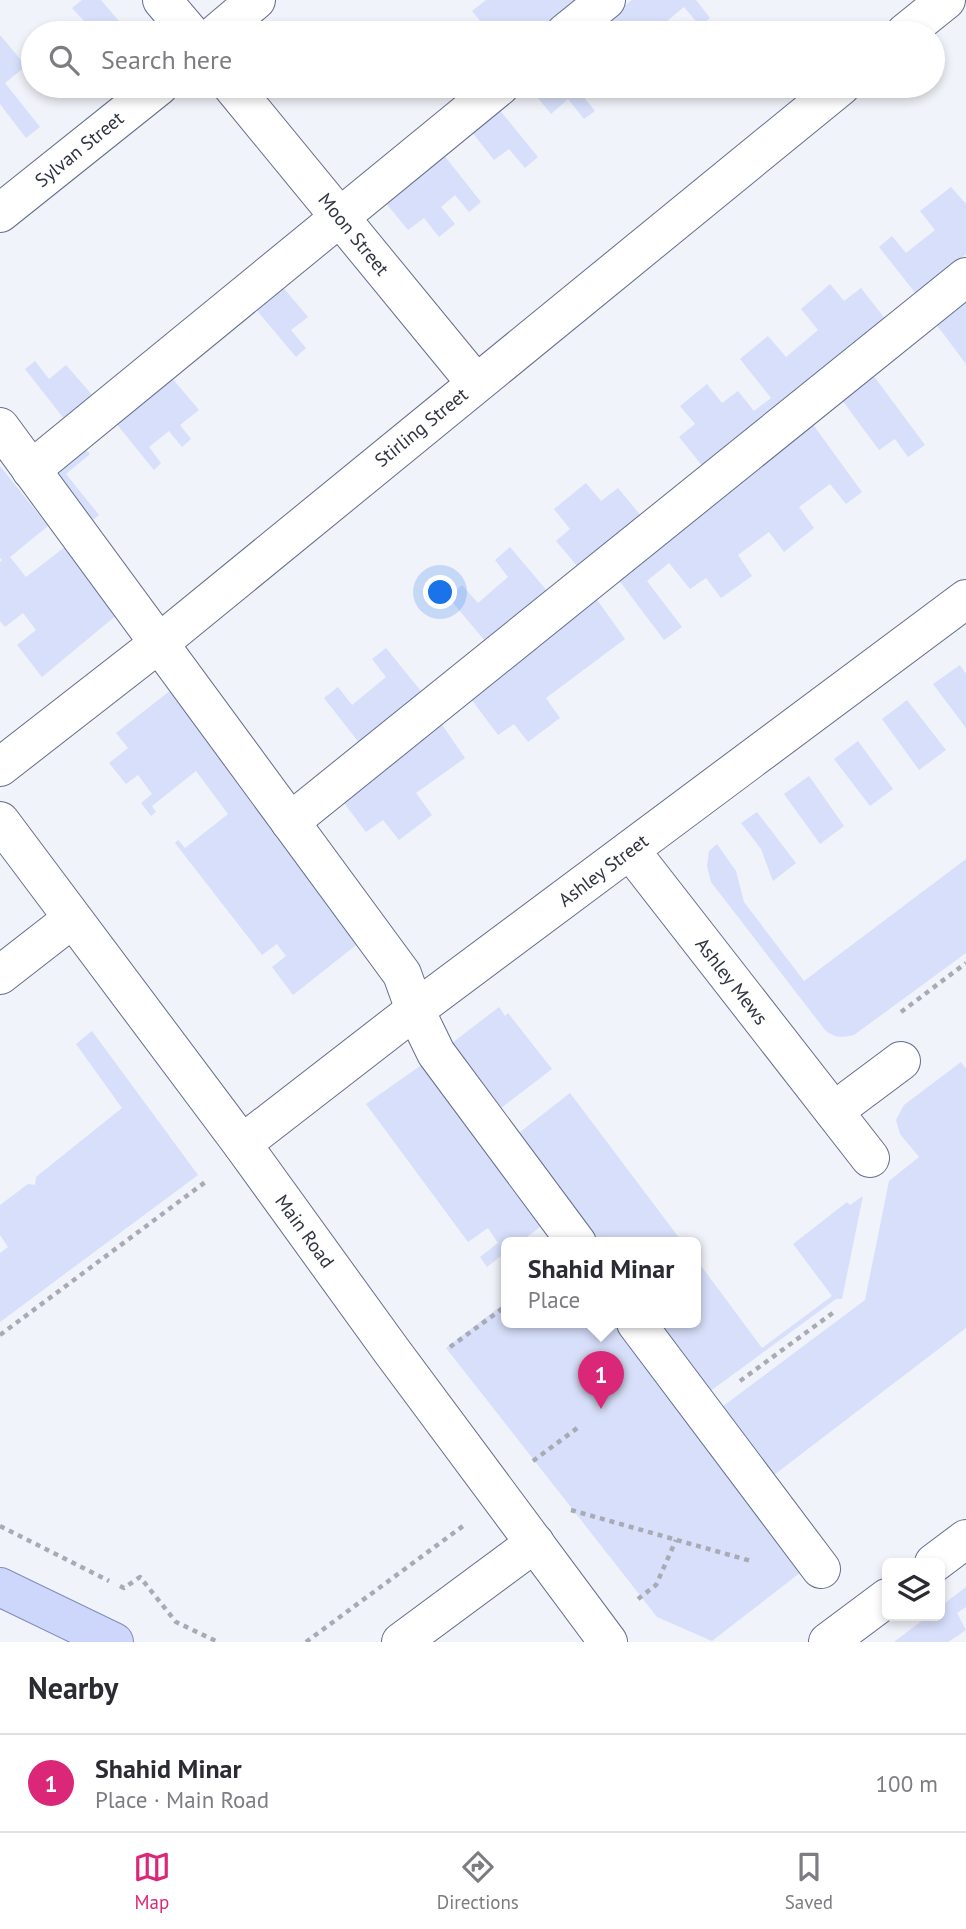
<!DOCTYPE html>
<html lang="en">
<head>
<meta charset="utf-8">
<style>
	:root { --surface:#fff; --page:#f7f7f7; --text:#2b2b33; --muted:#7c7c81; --line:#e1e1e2; --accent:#db2777 }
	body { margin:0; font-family:"PT Sans",sans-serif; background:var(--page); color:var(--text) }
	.controls { position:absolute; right:21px; bottom:21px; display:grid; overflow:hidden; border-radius:10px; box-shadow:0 4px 10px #0003 }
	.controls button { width:63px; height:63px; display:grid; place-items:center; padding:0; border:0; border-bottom:2px solid var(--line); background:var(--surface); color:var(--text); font:35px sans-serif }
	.you { position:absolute; left:441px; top:593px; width:24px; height:24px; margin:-18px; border:5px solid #fff; border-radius:50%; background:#1a73e8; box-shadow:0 0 0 10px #1a73e833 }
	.badge { display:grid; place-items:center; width:46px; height:46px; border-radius:50%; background:var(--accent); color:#fff; font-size:23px; font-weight:700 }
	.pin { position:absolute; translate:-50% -58px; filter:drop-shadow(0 2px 4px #0008) }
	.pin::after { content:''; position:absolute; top:37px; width:24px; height:21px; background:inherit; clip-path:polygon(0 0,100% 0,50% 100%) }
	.popup { position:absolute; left:501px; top:1237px; width:200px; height:91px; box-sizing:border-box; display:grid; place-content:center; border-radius:10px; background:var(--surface); filter:drop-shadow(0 2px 5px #0005); font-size:23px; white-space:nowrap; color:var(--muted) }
	.popup b { font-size:26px; color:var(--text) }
	.popup::after { content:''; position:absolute; left:50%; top:100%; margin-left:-14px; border:14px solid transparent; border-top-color:var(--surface) }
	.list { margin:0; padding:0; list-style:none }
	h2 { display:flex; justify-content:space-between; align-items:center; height:91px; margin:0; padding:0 28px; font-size:30px }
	h2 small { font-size:23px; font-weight:400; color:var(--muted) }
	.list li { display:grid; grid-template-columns:46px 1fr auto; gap:21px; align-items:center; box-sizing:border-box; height:98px; padding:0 28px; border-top:2px solid var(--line) }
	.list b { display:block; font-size:26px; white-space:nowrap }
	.list p { margin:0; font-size:23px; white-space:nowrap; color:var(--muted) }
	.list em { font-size:23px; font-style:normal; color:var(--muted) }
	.icon { flex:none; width:38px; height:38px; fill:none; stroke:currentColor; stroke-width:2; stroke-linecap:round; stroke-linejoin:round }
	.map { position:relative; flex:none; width:966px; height:1642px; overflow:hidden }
	.search { position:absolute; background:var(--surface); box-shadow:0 4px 10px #0003; left:21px; right:21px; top:21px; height:77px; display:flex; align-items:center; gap:18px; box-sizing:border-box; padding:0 24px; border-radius:38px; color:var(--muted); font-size:26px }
	.sheet { height:189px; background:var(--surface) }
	nav { display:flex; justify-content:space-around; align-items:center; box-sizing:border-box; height:98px; border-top:2px solid var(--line); background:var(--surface); font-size:19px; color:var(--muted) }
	nav a { display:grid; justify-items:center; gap:4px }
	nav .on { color:var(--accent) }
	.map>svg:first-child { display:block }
	.green { fill:#d7dffa }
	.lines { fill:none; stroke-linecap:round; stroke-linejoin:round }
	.minor-casing { stroke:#646d8c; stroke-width:40 }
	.major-casing { stroke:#808cb9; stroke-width:40 }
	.path { stroke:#a8abb4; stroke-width:4.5; stroke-dasharray:5 5; stroke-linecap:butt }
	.minor { stroke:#fff; stroke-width:38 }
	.major { stroke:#cdd7fc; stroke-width:38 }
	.labels { text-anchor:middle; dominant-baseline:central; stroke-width:5; stroke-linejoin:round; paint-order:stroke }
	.street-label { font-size:19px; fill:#2f3340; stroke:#fff }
</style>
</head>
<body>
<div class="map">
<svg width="966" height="1642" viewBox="0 0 966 1642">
	<rect width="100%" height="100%" fill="#f1f3fa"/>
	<g class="green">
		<path d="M82,0H101L129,33H95L72,8Z"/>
		<path d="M486,0H579L538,33H490L472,11Z"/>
		<path d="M632,0H696L710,18L700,26L684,7L667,21L676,33H659L656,30L653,33H591Z"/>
		<path d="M0,35L26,66L5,83L40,127L26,138L0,104Z"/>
		<path d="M528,86H575L595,111L584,119L568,99L551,114Z"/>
		<path d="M498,108L538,157L525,168L509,149L494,160L471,131Z"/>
		<path d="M443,154L481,202L469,212L455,195L441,207L455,224L439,237L424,218L408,230L385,202Z"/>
		<path d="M951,187L966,204V254L917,295L879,247L892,236L906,253L935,230L920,211Z"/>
		<path d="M830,284L844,301L861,288L886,320L704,468L679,437L695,424L680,406L707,384L722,403L738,391L754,411L771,398L740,359L768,336L786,357L818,330L801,309Z"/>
		<path d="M281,285L308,317L291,330L306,348L296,357L254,307Z"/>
		<path d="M966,293V364L933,320Z"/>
		<path d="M35,361L49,379L66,365L93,396L65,420L25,369Z"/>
		<path d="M870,371L925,445L908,457L895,439L879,450L839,396Z"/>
		<path d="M171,377L199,410L180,425L191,439L182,447L169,431L149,447L161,463L154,470L115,422Z"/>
		<path d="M809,419L862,492L846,504L830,484L799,507L814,528L784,552L769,532L738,555L752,576L721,598L706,578L690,589L669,563L647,581L682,627L664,640L615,575Z"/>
		<path d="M84,447L90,454L66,474L99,515L89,523L53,472Z"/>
		<path d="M0,466L48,526L10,557L26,577L65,547L118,614L42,677L17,645L36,630L23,613L5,627L0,621V562L2,560L0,558Z"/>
		<path d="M586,483L601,501L618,488L641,516L578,567L556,541L570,529L554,509Z"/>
		<path d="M510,547L548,592L486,642L448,597L462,585L478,603L508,577L495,560Z"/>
		<path d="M593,594L625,639L546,698L560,718L528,742L514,724L498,735L468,695Z"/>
		<path d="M386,648L424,695L361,745L324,698L338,687L352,705L386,677L372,659Z"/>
		<path d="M960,665L966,674V728L933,684Z"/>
		<path d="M171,690L360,942L293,995L272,967L286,956L277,944L262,955L175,843L178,840L185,848L228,814L196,771L152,806L156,812L151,816L141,803L152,794L138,775L126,784L109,763L128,748L116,733Z"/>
		<path d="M907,700L946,750L919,770L882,719Z"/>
		<path d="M438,719L465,758L416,793L432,815L399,840L383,820L366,832L341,799Z"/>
		<path d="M858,741L893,789L870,806L834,759Z"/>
		<path d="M809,776L844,826L820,844L784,794Z"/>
		<path d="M757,812L796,863L773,881L761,849L741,823Z"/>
		<path d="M717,844L736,871L744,902L804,981L966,859V953L854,1035C841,1038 835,1038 825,1030L711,882L707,866L709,851Z"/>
		<path d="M499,1007L505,1016L508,1013L552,1069L496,1112L447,1047Z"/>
		<path d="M92,1031L198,1175L0,1322V1253L8,1247L0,1235V1205L28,1184L35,1185L36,1177L122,1108L76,1044Z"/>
		<path d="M961,1062L966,1069V1328L770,1478L718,1410L865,1300L889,1181L919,1157L900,1134L896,1120L904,1105Z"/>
		<path d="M420,1066L430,1068L544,1224L519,1243H506V1252L487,1267L480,1257L498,1243L488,1228L468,1242L366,1104Z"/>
		<path d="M570,1093L683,1243H593L515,1136Z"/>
		<path d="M863,1196L842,1299H836L705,1395L653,1323H696V1259L762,1348L832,1296L793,1244L847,1202L850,1205Z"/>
		<path d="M506,1302V1323H617L805,1569L712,1641L657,1617L446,1348Z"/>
		<path d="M966,1587V1607L957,1613L966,1630L948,1642H894L928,1616H940V1607Z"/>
	</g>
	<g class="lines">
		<defs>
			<g id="minor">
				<path d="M162,0L190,33"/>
				<path d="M217,33L256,0"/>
				<path d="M565,33L606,0"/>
				<path d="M905,33L946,0"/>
				<path d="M232,86L475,382"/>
				<path d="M0,213L159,86"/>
				<path d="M0,427L402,974L415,1010L436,1053L577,1243"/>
				<path d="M31,470L500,86"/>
				<path d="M0,767L158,644L841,86"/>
				<path d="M0,821L242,1144L391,1350L608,1642"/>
				<path d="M290,822L966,277"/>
				<path d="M630,850L870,1158"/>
				<path d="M0,975L72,919"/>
				<path d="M834,1111L901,1061"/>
				<path d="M242,1144L415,1010L966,599"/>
				<path d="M636,1323L821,1569"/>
				<path d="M934,1563L966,1539"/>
				<path d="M401,1642L535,1543"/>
				<path d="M828,1642L887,1598"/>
			</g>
			<path id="major" d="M0,1587L114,1642"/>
		</defs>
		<use href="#minor" class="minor-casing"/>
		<use href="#major" class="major-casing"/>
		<g class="path">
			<path d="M901,1012L966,963"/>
			<path d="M0,1335L208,1180"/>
			<path d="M450,1347L506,1306"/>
			<path d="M740,1381L834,1312"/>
			<path d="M533,1461L580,1426"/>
			<path d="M571,1510L751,1561"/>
			<path d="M0,1526L109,1581"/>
			<path d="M120,1586L124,1588L140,1577L176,1622L218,1642"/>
			<path d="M638,1599L656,1585L676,1540"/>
			<path d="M306,1642L463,1526"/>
		</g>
		<use href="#minor" class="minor"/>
		<use href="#major" class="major"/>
	</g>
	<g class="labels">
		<g class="street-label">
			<text transform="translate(79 149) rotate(-39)">Sylvan Street</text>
			<text transform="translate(354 234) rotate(51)">Moon Street</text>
			<text transform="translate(421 427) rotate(-39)">Stirling Street</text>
			<text transform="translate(603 870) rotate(-37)">Ashley Street</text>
			<text transform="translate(732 981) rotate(52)">Ashley Mews</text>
			<text transform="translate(305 1231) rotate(54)">Main Road</text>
		</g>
	</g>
</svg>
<div class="controls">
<button><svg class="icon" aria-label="layers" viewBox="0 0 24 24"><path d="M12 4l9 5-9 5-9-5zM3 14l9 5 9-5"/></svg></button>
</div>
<div class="you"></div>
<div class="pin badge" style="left:601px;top:1409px">1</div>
<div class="popup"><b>Shahid Minar</b>Place</div>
<div class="search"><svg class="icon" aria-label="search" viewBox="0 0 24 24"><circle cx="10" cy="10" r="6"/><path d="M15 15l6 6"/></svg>Search here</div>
</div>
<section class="sheet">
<h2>Nearby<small></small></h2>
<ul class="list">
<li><span class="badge">1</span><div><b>Shahid Minar</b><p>Place · Main Road</p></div><em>100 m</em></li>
</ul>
</section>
<nav>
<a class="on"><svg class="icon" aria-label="map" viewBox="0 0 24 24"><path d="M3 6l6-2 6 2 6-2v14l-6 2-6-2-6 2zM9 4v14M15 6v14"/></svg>Map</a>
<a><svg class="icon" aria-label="directions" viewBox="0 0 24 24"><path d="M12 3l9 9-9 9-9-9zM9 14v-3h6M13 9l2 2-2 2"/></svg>Directions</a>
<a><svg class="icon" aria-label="saved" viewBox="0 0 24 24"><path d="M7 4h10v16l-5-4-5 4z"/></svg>Saved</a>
</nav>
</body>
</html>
